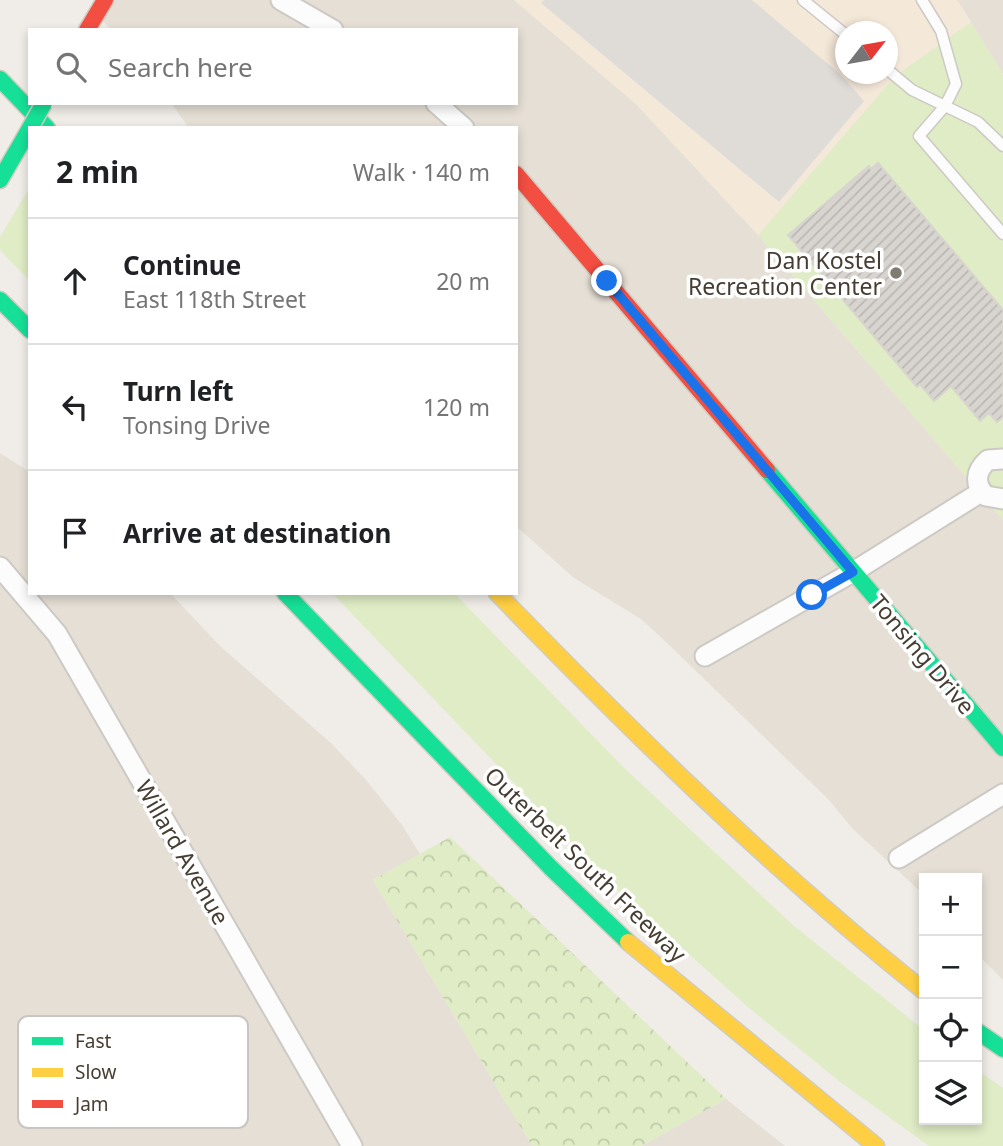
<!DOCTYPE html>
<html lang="en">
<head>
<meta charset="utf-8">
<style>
	:root { --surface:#fff; --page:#f2f2f2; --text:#202124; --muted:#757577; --line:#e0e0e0 }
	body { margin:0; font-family:"Noto Sans",sans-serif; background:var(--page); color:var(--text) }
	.controls { position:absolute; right:21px; bottom:21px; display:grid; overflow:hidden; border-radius:0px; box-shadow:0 4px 10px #0003 }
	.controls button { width:63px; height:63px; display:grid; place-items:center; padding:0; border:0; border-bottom:2px solid var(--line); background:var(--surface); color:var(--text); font:35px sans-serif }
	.compass { position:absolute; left:835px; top:21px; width:63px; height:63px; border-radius:50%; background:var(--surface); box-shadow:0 4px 10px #0003; rotate:59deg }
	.stop { position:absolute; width:21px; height:21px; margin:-16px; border:5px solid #1a73e8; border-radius:50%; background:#fff }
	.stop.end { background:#1a73e8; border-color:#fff; box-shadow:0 2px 7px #0008 }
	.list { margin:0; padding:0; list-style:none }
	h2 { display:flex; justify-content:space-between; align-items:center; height:91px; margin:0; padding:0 28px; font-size:30px }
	h2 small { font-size:23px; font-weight:400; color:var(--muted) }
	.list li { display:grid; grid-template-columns:46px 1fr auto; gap:21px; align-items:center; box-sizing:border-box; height:126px; padding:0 28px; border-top:2px solid var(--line) }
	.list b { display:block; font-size:26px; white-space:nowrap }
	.list p { margin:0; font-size:23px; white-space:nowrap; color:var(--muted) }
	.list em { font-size:23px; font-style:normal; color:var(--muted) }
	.icon { flex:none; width:38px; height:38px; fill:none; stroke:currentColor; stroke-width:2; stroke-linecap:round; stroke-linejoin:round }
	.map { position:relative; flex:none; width:1003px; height:1146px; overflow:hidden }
	.search { position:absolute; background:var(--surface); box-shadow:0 4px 10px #0003; left:28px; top:28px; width:490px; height:77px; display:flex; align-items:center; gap:18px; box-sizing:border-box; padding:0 24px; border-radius:0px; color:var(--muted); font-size:26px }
	.panel { position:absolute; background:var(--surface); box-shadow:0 4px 10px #0003; left:28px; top:126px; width:490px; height:469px; border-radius:0px }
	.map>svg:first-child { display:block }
	.residential { fill:#e5dfd5 }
	.commercial { fill:#f4e8d9; fill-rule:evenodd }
	.green { fill:#dfecc5 }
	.forest { fill:url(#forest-crowns) }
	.parking { fill:#dfdcd8 }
	.building { fill:url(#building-hatch); stroke:#d8d4ce; stroke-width:2 }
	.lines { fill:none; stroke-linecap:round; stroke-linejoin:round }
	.lane-casing { stroke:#cdc9c4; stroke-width:13 }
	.street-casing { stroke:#cdc9c4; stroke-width:23 }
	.fast-casing { stroke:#d1ccc0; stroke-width:19 }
	.slow-casing { stroke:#d1ccc0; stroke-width:19 }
	.jam-casing { stroke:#d1ccc0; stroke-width:19 }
	.lane { stroke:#fdfcfc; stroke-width:10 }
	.street { stroke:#fdfcfc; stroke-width:19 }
	.fast { stroke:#16e098; stroke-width:16 }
	.slow { stroke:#ffcf43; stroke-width:16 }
	.jam { stroke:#f24e42; stroke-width:16 }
	.fast-bridge-casing { stroke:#d1ccc0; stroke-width:19; stroke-linecap:butt }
	.fast-bridge { stroke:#16e098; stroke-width:16 }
	.route { stroke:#1a73e8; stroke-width:9 }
	.poi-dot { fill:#827b72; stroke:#fff; stroke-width:2.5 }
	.labels { text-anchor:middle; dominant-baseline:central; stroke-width:7; stroke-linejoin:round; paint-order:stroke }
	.poi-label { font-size:23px; fill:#463e33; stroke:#fff; text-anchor:end }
	.street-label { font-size:23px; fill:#463e33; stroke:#fff }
	.key { fill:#fff; stroke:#c8c5c2; stroke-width:2 }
	.key-label { font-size:19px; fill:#463e33 }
</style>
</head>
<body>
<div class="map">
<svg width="1003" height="1146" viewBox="0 0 1003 1146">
	<defs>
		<pattern id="forest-crowns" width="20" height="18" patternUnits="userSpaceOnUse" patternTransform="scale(1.75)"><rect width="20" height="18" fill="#dfecc5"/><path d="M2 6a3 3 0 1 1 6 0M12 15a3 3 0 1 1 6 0" fill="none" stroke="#c1cbaa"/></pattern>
		<pattern id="building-hatch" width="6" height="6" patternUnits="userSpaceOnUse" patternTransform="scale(1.75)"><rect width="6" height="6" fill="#d8d4cf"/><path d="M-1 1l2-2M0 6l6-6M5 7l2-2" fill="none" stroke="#bbb7b2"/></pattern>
	</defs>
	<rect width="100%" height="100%" fill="#f0ede8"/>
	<g class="residential">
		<path d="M105,0H514L636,104L758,235L1003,520V980L977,954V878H924V895L852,828L828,799L665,641L641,619L574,578L516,526V128H189L171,103H516V30H112L96,15Z"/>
		<path d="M957,0H1003V74L971,22Z"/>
		<path d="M0,453L30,472V593H170L221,647L332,744L366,780L402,825L420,854L373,880L532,1146H0Z"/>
		<path d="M726,1099L785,1146H641Z"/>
	</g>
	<path class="commercial" d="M514,0H957L971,22L895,76L758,235L636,104ZM846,32H888V74H846Z"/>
	<g class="green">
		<path d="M971,22L1003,74V520L758,235L895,76Z"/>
		<path d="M30,187V281L0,250V237Z"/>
		<path d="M332,593H454L624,768L794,926L924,1030V1120H977V1070L1003,1088V1146H929L839,1081L748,1007L615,888Z"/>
	</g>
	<path class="forest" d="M450,837L726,1099L641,1146H532L373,880Z"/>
	<path class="parking" d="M544,0H752L840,74L864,101L779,202L541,3Z"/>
	<path class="building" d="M878,163L1003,310V417L997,422L989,413L980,421L951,386L934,401L920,384L917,387L788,235L869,166L871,169Z"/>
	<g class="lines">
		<defs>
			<g id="lane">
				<path d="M803,0L846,35"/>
				<path d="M922,0L941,31L956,84L945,106L919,136L1003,234"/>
				<path d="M888,70L912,90L978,122L1003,146"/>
			</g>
			<g id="street">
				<path d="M281,0L333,30"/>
				<path d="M436,103L464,128"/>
				<path d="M1003,459L988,460C975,471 974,485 986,496L1003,499"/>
				<path d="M0,567L57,634L352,1146"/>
				<path d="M705,656L853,572L981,492"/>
				<path d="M899,858L1003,794"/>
			</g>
			<g id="fast">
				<path d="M0,79L47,128"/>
				<path d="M0,180L30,128"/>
				<path d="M0,300L30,330"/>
				<path d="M767,470L1003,748"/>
				<path d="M285,593L551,868L628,942"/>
				<path d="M977,1031L1003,1049"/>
			</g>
			<g id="slow">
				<path d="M497,593C633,733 771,869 924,991"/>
				<path d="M628,942L876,1146"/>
			</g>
			<g id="jam">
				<path d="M87,30L105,0"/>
				<path d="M516,174L767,470"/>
			</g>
		</defs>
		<use href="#lane" class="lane-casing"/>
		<use href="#street" class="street-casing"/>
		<use href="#fast" class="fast-casing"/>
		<use href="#slow" class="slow-casing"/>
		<use href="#jam" class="jam-casing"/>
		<use href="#lane" class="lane"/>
		<use href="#street" class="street"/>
		<use href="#fast" class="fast"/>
		<use href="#slow" class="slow"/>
		<use href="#jam" class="jam"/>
		<defs>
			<path id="fast-bridge" d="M30,128L44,103"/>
		</defs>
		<use href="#fast-bridge" class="fast-bridge-casing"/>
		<use href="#fast-bridge" class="fast-bridge"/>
	</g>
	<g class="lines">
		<path class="route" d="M607,281L853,572L812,595"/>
	</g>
	<circle class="poi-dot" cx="896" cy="273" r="7"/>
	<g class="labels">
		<g class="poi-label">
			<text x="882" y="260">Dan Kostel<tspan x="882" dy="26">Recreation Center</tspan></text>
		</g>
		<g class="street-label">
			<text transform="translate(923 654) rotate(50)">Tonsing Drive</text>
			<text transform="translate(183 852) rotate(60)">Willard Avenue</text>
			<text transform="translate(586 864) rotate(44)">Outerbelt South Freeway</text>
		</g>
	</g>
	<rect x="18" y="1016" width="230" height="112" rx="10" class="key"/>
	<rect x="32" y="1037" width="31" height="8" fill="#16e098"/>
	<rect x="32" y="1068" width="31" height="9" fill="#ffcf43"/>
	<rect x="32" y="1100" width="31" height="8" fill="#f24e42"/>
	<g class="key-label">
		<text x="75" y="1048">Fast</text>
		<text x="75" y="1079">Slow</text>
		<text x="75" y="1111">Jam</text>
	</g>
</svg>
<div class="controls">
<button>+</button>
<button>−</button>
<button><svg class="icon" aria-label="locate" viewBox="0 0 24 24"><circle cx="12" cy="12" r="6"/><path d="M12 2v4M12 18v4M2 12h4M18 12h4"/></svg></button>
<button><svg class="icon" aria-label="layers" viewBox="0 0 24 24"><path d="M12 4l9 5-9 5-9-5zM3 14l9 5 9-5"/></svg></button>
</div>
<svg class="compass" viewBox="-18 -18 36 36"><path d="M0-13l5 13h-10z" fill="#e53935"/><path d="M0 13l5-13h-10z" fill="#757577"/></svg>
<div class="stop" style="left:812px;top:595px"></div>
<div class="stop end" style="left:607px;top:281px"></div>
<div class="search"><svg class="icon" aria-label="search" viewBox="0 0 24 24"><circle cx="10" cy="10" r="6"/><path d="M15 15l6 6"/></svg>Search here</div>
<section class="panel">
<h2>2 min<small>Walk · 140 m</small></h2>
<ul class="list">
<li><svg class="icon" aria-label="ahead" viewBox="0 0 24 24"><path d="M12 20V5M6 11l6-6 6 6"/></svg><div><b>Continue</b><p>East 118th Street</p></div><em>20 m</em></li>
<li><svg class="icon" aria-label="left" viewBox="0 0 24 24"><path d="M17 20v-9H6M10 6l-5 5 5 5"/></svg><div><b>Turn left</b><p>Tonsing Drive</p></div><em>120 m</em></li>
<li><svg class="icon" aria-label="arrive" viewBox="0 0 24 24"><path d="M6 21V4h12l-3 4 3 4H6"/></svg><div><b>Arrive at destination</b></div></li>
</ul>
</section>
</div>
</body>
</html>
